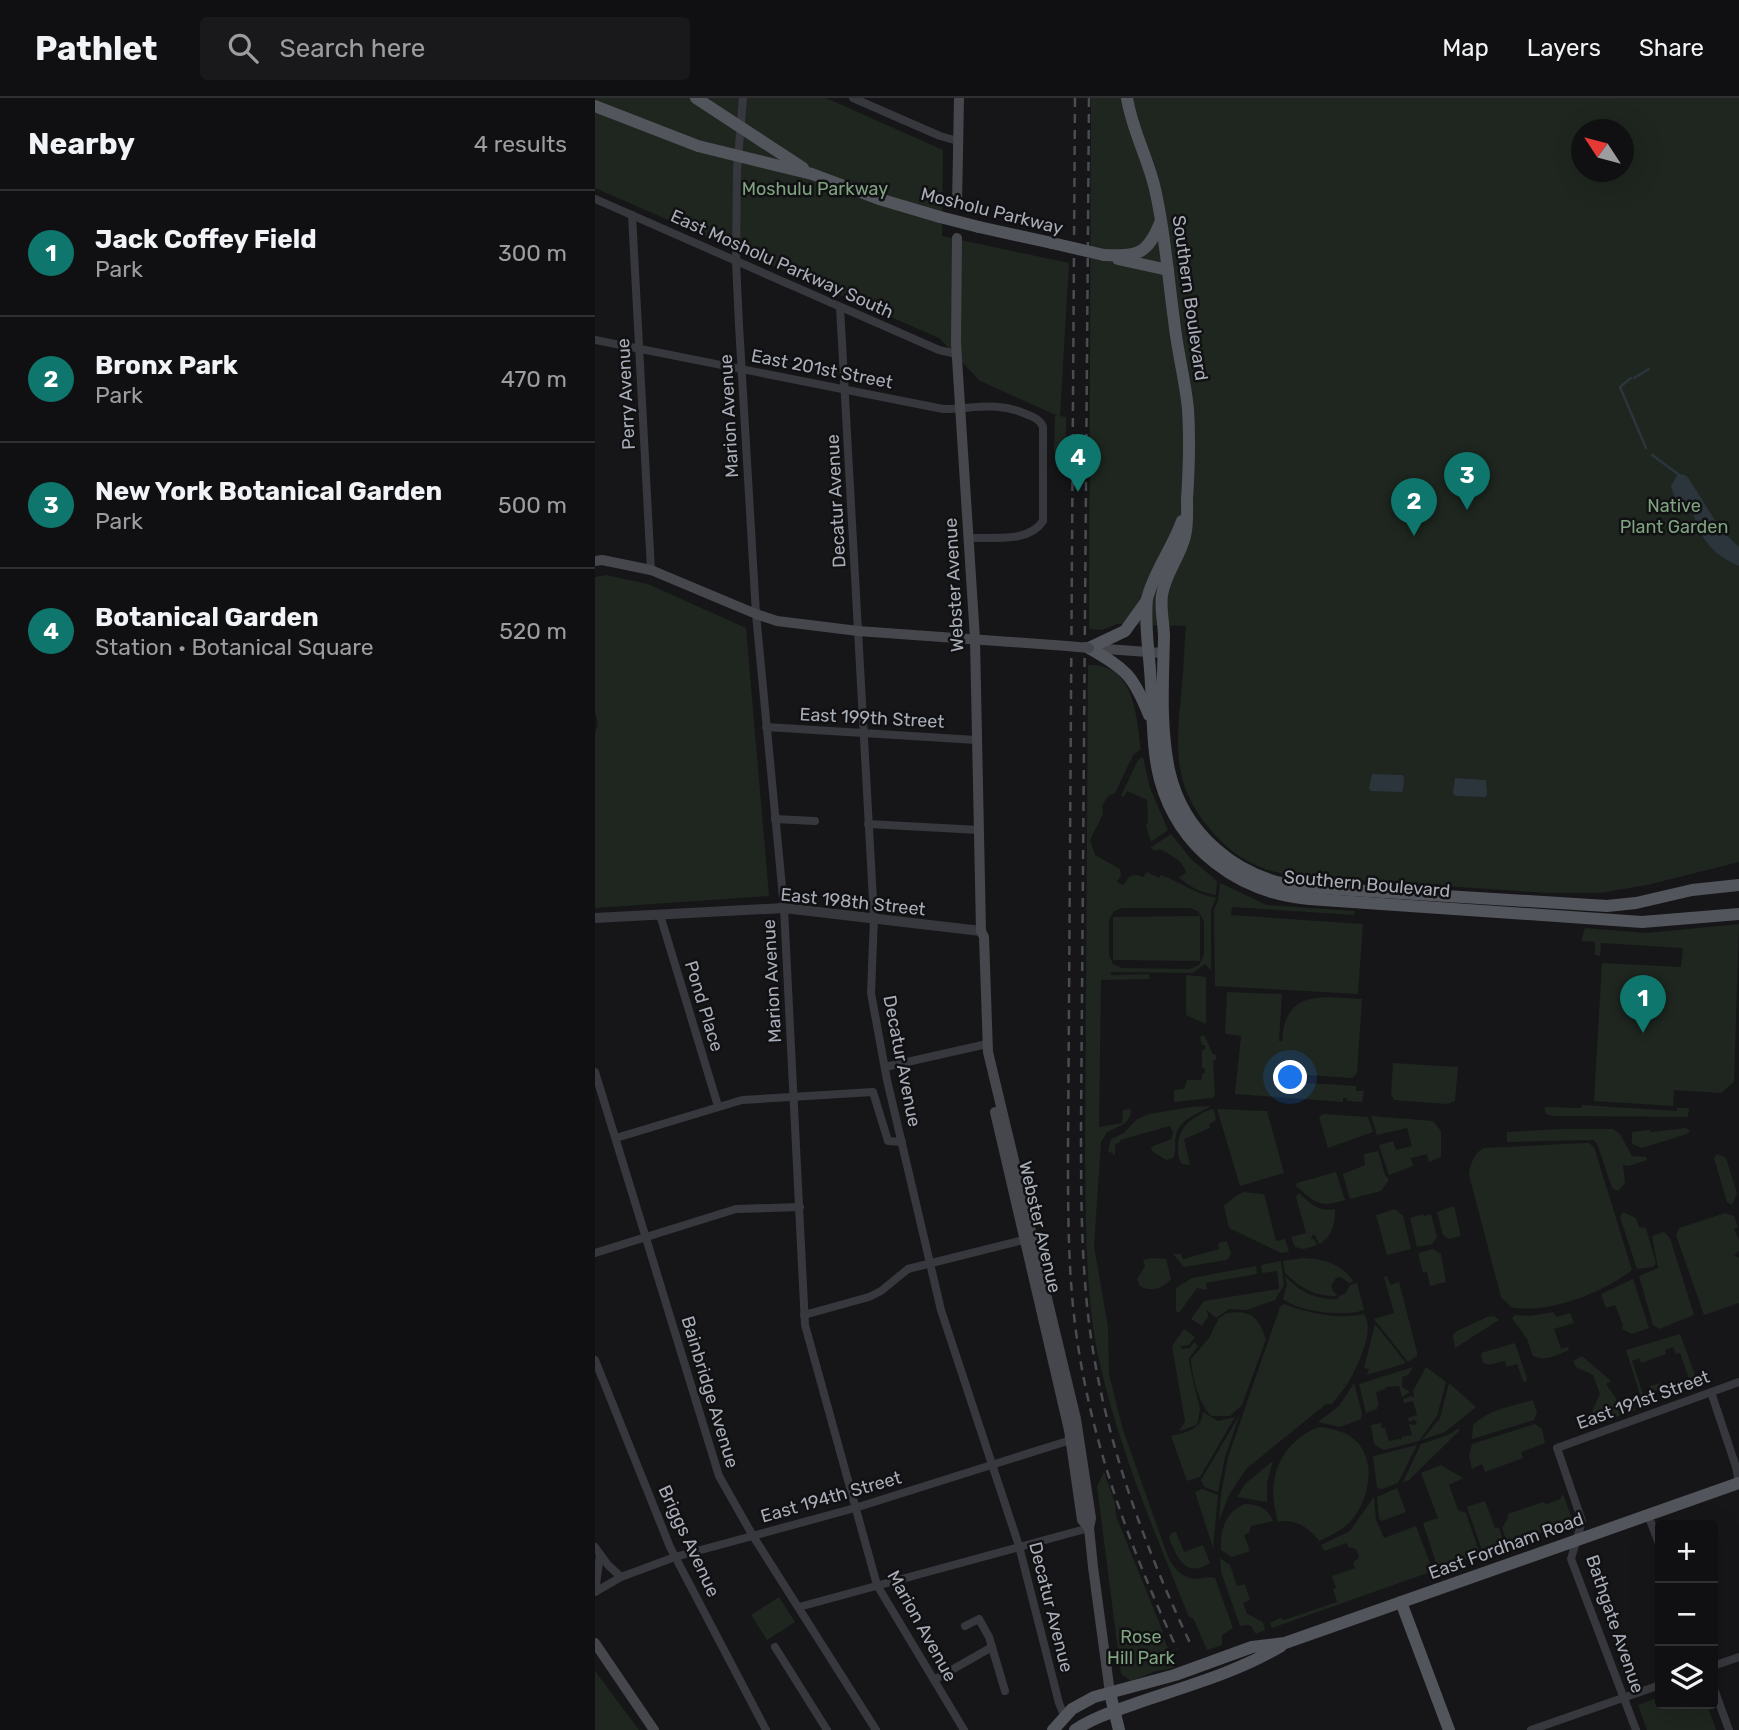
<!DOCTYPE html>
<html lang="en">
<head>
<meta charset="utf-8">
<style>
	:root { --surface:#101012; --page:#19191b; --text:#f1f3f6; --muted:#9c9d9f; --line:#303032; --accent:#0f766e }
	body { margin:0; font-family:Rubik,sans-serif; background:var(--page); color:var(--text) }
	.controls { position:absolute; right:21px; bottom:21px; display:grid; overflow:hidden; border-radius:7px; box-shadow:0 7px 28px #0002 }
	.controls button { width:63px; height:63px; display:grid; place-items:center; padding:0; border:0; border-bottom:2px solid var(--line); background:var(--surface); color:var(--text); font:35px sans-serif }
	.compass { position:absolute; left:976px; top:21px; width:63px; height:63px; border-radius:50%; background:var(--surface); box-shadow:0 7px 28px #0002; rotate:306deg }
	.you { position:absolute; left:696px; top:980px; width:24px; height:24px; margin:-18px; border:5px solid #fff; border-radius:50%; background:#1a73e8; box-shadow:0 0 0 10px #1a73e833 }
	.badge { display:grid; place-items:center; width:46px; height:46px; border-radius:50%; background:var(--accent); color:#fff; font-size:23px; font-weight:700 }
	.pin { position:absolute; translate:-50% -58px; filter:drop-shadow(0 2px 4px #0008) }
	.pin::after { content:''; position:absolute; top:37px; width:24px; height:21px; background:inherit; clip-path:polygon(0 0,100% 0,50% 100%) }
	.list { margin:0; padding:0; list-style:none }
	h2 { display:flex; justify-content:space-between; align-items:center; height:91px; margin:0; padding:0 28px; font-size:30px }
	h2 small { font-size:23px; font-weight:400; color:var(--muted) }
	.list li { display:grid; grid-template-columns:46px 1fr auto; gap:21px; align-items:center; box-sizing:border-box; height:126px; padding:0 28px; border-top:2px solid var(--line) }
	.list b { display:block; font-size:26px; white-space:nowrap }
	.list p { margin:0; font-size:23px; white-space:nowrap; color:var(--muted) }
	.list em { font-size:23px; font-style:normal; color:var(--muted) }
	.icon { flex:none; width:38px; height:38px; fill:none; stroke:currentColor; stroke-width:2; stroke-linecap:round; stroke-linejoin:round }
	.map { position:relative; flex:none; width:1144px; height:1632px; overflow:hidden }
	header { display:flex; align-items:center; gap:42px; box-sizing:border-box; height:98px; padding:0 35px; background:var(--surface); border-bottom:2px solid var(--line) }
	header strong { font-size:33px }
	nav { display:flex; gap:38px; margin-inline-start:auto; font-size:24px }
	.search { width:490px; height:63px; background:var(--page); display:flex; align-items:center; gap:18px; box-sizing:border-box; padding:0 24px; border-radius:7px; color:var(--muted); font-size:26px }
	main { display:flex }
	aside { flex:1; background:var(--surface) }
	.map>svg:first-child { display:block }
	.green { fill:#1e261f; fill-rule:evenodd }
	.water { fill:#2c353c }
	.lines { fill:none; stroke-linecap:round; stroke-linejoin:round }
	.stream { stroke:#2c353c; stroke-width:2.5 }
	.minor { stroke:#37383d; stroke-width:8 }
	.tertiary { stroke:#37383d; stroke-width:10 }
	.secondary { stroke:#45474d; stroke-width:10 }
	.primary { stroke:#53555c; stroke-width:12 }
	.rail { stroke:#4a4c52; stroke-width:2.5; stroke-dasharray:9 7; stroke-linecap:butt }
	.secondary-bridge { stroke:#45474d; stroke-width:10 }
	.primary-bridge { stroke:#53555c; stroke-width:12 }
	.labels { text-anchor:middle; dominant-baseline:central; stroke-width:5; stroke-linejoin:round; paint-order:stroke }
	.park-label { font-size:18px; fill:#7fa381; stroke:#111113 }
	.street-label { font-size:18px; fill:#a8adb8; stroke:#111113 }
</style>
</head>
<body>
<header>
<strong>Pathlet</strong>
<div class="search"><svg class="icon" aria-label="search" viewBox="0 0 24 24"><circle cx="10" cy="10" r="6"/><path d="M15 15l6 6"/></svg>Search here</div>
<nav><a>Map</a><a>Layers</a><a>Share</a></nav>
</header>
<main>
<aside>
<h2>Nearby<small>4 results</small></h2>
<ul class="list">
<li><span class="badge">1</span><div><b>Jack Coffey Field</b><p>Park</p></div><em>300 m</em></li>
<li><span class="badge">2</span><div><b>Bronx Park</b><p>Park</p></div><em>470 m</em></li>
<li><span class="badge">3</span><div><b>New York Botanical Garden</b><p>Park</p></div><em>500 m</em></li>
<li><span class="badge">4</span><div><b>Botanical Garden</b><p>Station · Botanical Square</p></div><em>520 m</em></li>
</ul>
</aside>
<div class="map">
<svg width="1144" height="1632" viewBox="0 0 1144 1632">
	<rect width="100%" height="100%" fill="#161618"/>
	<g class="green">
		<path d="M0,0H231L348,52L347,138L474,165L465,318L471,319V355L459,354L460,318H463L385,283L344,240L0,90Z"/>
		<path d="M496,0H1144V764L1052,787L1005,795H953L700,778C671,774 645,763 625,742C575,691 581,652 587,587C589,567 589,548 591,528L522,526L507,532L494,531ZM986,32H1028V74H986Z"/>
		<path d="M11,477L53,486L151,530L174,798L0,810V636L3,625L0,614V479Z"/>
		<path d="M493,567C540,565 541,617 546,651L538,657L520,695L513,698L507,708L508,716L495,742L500,757L525,771L526,777L522,784L528,787L535,778L542,777L548,779L552,774L564,780L566,777C585,784 601,796 621,800L616,812V872L610,866L598,875L516,874V877L554,876V881L506,882L504,1029L527,1025L528,1012L536,1011C536,1027 523,1028 512,1034L506,1044L499,1148L513,1229L514,1276L528,1332L573,1459C579,1471 588,1481 602,1481C609,1480 613,1478 620,1480L638,1530L627,1537V1547L612,1552L598,1520L594,1519C560,1435 524,1351 504,1262C490,1196 491,1127 490,1060ZM527,810H595L603,813L609,823V857L604,867L595,871L527,870L518,866L514,857V822L519,813Z"/>
		<path d="M548,659L555,690L573,732L556,744L551,728L553,723L552,702L532,693L529,699L526,698L543,662Z"/>
		<path d="M576,736L596,761L622,783L621,797C607,795 594,789 584,779L591,775C589,763 575,756 564,751L561,753L555,750Z"/>
		<path d="M625,785L672,807L760,813L759,817L637,809L636,817L768,826L763,896L620,888L619,812L623,802Z"/>
		<path d="M605,818V863L518,862V819Z"/>
		<path d="M1144,826L1139,984L1126,995L1079,992L1078,1008L999,1003L1007,865L1086,869L1088,850L1006,845L1005,858L1000,857V844L986,843L990,830L1051,835Z"/>
		<path d="M591,877L611,879V926L591,917Z"/>
		<path d="M632,894L687,896L684,943H687C690,890 728,899 767,901L762,975L757,980L712,977V985L761,988V993H769L767,1004L752,1003V1000H748V1004L640,996L646,938L630,936Z"/>
		<path d="M609,937L618,956L621,957V962L618,963L620,997L617,1000L579,1004V992L589,991L592,982H607V976L610,975V971L607,970V952H610V947H607L605,939Z"/>
		<path d="M798,965L863,969L860,1003L852,1006L799,1002L796,996Z"/>
		<path d="M987,1007L1082,1013V1010H1094L1093,1019L958,1018L951,1016L949,1009L986,1010Z"/>
		<path d="M616,1008C604,1015 584,1022 581,1037C579,1046 582,1053 578,1060L571,1062L557,1053L556,1049L576,1041L578,1035L575,1028L525,1042V1044L520,1047V1057L513,1053L516,1041L529,1035L542,1021L554,1016L595,1009Z"/>
		<path d="M616,1011L619,1012L621,1022L614,1026L615,1030L589,1041L595,1067L587,1066C583,1060 583,1057 583,1049C583,1027 598,1020 616,1011Z"/>
		<path d="M622,1011L672,1013L689,1075L645,1088Z"/>
		<path d="M728,1016L773,1019L778,1034L733,1050L724,1019Z"/>
		<path d="M776,1018L838,1023L846,1033V1059L834,1064L832,1056L816,1060L818,1068L794,1077L784,1047L798,1043L801,1052L817,1048L812,1030L782,1037Z"/>
		<path d="M1091,1030L1095,1033L1092,1036L1047,1050L1037,1046V1034L1055,1032L1056,1034Z"/>
		<path d="M964,1031H1018L1025,1036L1037,1058L1051,1059L1052,1062L1034,1068L1028,1067L1030,1085L1023,1093L1017,1090L1003,1048L999,1042L912,1044V1034Z"/>
		<path d="M990,1045H994L999,1049L1037,1172C1010,1194 951,1217 916,1209L906,1199L874,1077C874,1067 880,1055 888,1050Z"/>
		<path d="M783,1053L790,1077L794,1082L786,1093L755,1101L748,1076L770,1067L769,1056Z"/>
		<path d="M1122,1056L1131,1060L1142,1095L1137,1107L1132,1104L1119,1060Z"/>
		<path d="M741,1074L750,1102C724,1110 721,1105 701,1088L702,1085Z"/>
		<path d="M648,1094L669,1096L681,1143L690,1141L694,1154L686,1155L634,1130L629,1108L638,1100Z"/>
		<path d="M704,1095C716,1106 723,1114 740,1111C740,1126 738,1138 724,1146L720,1137L718,1136L716,1141H719L722,1147L709,1151L700,1149L696,1139L711,1135L701,1099Z"/>
		<path d="M859,1108L866,1138L854,1141L848,1137L842,1114Z"/>
		<path d="M800,1111L808,1118L816,1151L792,1157L781,1117Z"/>
		<path d="M1028,1114L1041,1120L1044,1129L1051,1130L1061,1165L1058,1169L1042,1171L1025,1119Z"/>
		<path d="M1130,1115L1139,1118L1143,1129L1139,1131L1144,1142V1153L1139,1157L1144,1160V1205L1109,1217L1081,1137L1084,1130Z"/>
		<path d="M828,1116L829,1118L836,1116L842,1139L837,1146L822,1149L815,1120Z"/>
		<path d="M1069,1134L1075,1140L1099,1217L1064,1231L1058,1227L1044,1178L1063,1170L1057,1138Z"/>
		<path d="M632,1143L636,1156L632,1162L589,1169L578,1156H586L588,1161L624,1151L623,1145Z"/>
		<path d="M838,1151L846,1156L851,1184L835,1188L832,1174L828,1175L823,1155Z"/>
		<path d="M556,1160L571,1161L576,1181C568,1190 556,1195 545,1188L542,1181L550,1168L548,1162Z"/>
		<path d="M708,1160C727,1161 748,1165 758,1184L754,1185L746,1179L741,1180L736,1188L738,1193L742,1196L741,1198C718,1198 706,1190 690,1175L688,1163Z"/>
		<path d="M686,1163L689,1187L680,1202L652,1212L634,1211L621,1220L612,1212L613,1219L607,1228L596,1221L609,1203L684,1191L682,1173L667,1175L666,1167Z"/>
		<path d="M661,1168L662,1176L611,1185L612,1192L602,1190L584,1215L581,1213V1190L597,1180Z"/>
		<path d="M690,1178C705,1194 719,1201 742,1201L745,1197L750,1196L755,1187L762,1185L769,1212C750,1219 704,1214 688,1201L692,1187Z"/>
		<path d="M792,1178L795,1187L804,1184L822,1254V1258L813,1264L779,1221L799,1215L789,1179Z"/>
		<path d="M1038,1181L1054,1230L1037,1236L1027,1231L1028,1227L1020,1207L1011,1210L1006,1196Z"/>
		<path d="M689,1206C713,1215 743,1222 769,1216C781,1232 761,1271 752,1287L748,1286L751,1288L737,1306H731L651,1371L633,1399L624,1423L626,1396L633,1359L685,1209Z"/>
		<path d="M645,1214C661,1216 666,1227 671,1241L647,1307L635,1318H617C605,1310 596,1275 596,1261L614,1240L624,1220L632,1215Z"/>
		<path d="M958,1214L962,1219L975,1215L979,1225L959,1231L966,1251L973,1249L974,1252C962,1257 950,1264 938,1258L932,1241L917,1220L920,1217L935,1218Z"/>
		<path d="M899,1218L904,1222L860,1250L858,1237L862,1233L892,1219Z"/>
		<path d="M780,1226L811,1265L772,1277L774,1271L769,1270Z"/>
		<path d="M589,1231L600,1239L594,1247L586,1248V1251L595,1250L599,1244L603,1248L594,1260V1265L605,1311L602,1327L584,1333L590,1324L577,1248Z"/>
		<path d="M1085,1236L1102,1282L1095,1284L1085,1255L1081,1256L1078,1249L1070,1252L1071,1256L1046,1265L1044,1260L1037,1263L1048,1296L1056,1293L1055,1288L1065,1285L1055,1307L1045,1297L1031,1252Z"/>
		<path d="M920,1245L932,1281L931,1284L928,1283L922,1266L912,1269L910,1263L892,1267L891,1265H888L886,1255Z"/>
		<path d="M987,1258L1016,1283L1011,1286L1025,1306L1030,1303L1041,1312L1003,1325L997,1313L1005,1296L998,1277L981,1269L978,1263Z"/>
		<path d="M818,1269L813,1277L807,1279V1289L815,1294L807,1299L804,1288L791,1289L790,1291L781,1294L784,1308H782V1311L771,1315L764,1286Z"/>
		<path d="M831,1269L851,1284L842,1318L824,1343L789,1352L779,1346L776,1327L786,1325L787,1330H790L794,1343L803,1341L806,1342L807,1339L817,1337L814,1326L820,1327L822,1324L819,1322L814,1324L813,1320L822,1317L818,1303L809,1305L808,1301L816,1298L819,1300L818,1293Z"/>
		<path d="M759,1285L767,1315L766,1321L745,1329L723,1324L744,1308Z"/>
		<path d="M854,1285L881,1309L850,1334L827,1342L845,1320Z"/>
		<path d="M938,1302L942,1315L939,1322L877,1341L878,1327C894,1311 917,1308 938,1302Z"/>
		<path d="M608,1314L623,1323L640,1319L605,1379L592,1383L576,1338C591,1334 606,1333 608,1314Z"/>
		<path d="M645,1316L630,1359L623,1394L609,1389L606,1382Z"/>
		<path d="M940,1326L947,1331L950,1345L926,1354L928,1360L890,1374L887,1366L877,1371L874,1358L877,1346Z"/>
		<path d="M727,1329C739,1331 752,1334 761,1343C782,1363 774,1403 756,1423C747,1432 736,1438 724,1443C715,1430 699,1420 683,1424C674,1394 677,1363 702,1342C710,1336 717,1330 727,1329Z"/>
		<path d="M863,1331H865L864,1333L814,1382L808,1384L826,1346L853,1337Z"/>
		<path d="M822,1347L803,1385L787,1391L782,1390L778,1358Z"/>
		<path d="M678,1363L672,1384V1404L642,1399L650,1386Z"/>
		<path d="M846,1367L868,1380L854,1387L863,1412L871,1415L885,1456L843,1471L828,1425L843,1420L826,1375Z"/>
		<path d="M509,1374L520,1405L521,1418L568,1534L567,1537L580,1565L579,1570L561,1573L536,1583L526,1576L502,1388Z"/>
		<path d="M802,1390L811,1414L787,1423L784,1421L782,1399Z"/>
		<path d="M607,1391L623,1397L618,1450L600,1394Z"/>
		<path d="M968,1396L978,1424L913,1447L907,1430L913,1420V1416L948,1404L952,1406L965,1401Z"/>
		<path d="M779,1399L781,1422L789,1440L821,1428L838,1473L677,1530L675,1525L685,1520L689,1522L742,1504L738,1491L741,1490L737,1478L760,1470L758,1465L764,1459L761,1451L753,1449L752,1445L729,1453L726,1447L755,1433Z"/>
		<path d="M890,1403L900,1430H904L910,1447L888,1455L872,1409Z"/>
		<path d="M650,1406C663,1406 673,1410 678,1423L656,1428L654,1435L649,1437L655,1453L637,1459L626,1452C625,1432 630,1414 650,1406Z"/>
		<path d="M581,1434L589,1454L608,1447L615,1465C590,1481 582,1459 574,1440L576,1435Z"/>
		<path d="M625,1460L635,1467L642,1488L650,1486L655,1502L648,1505L652,1516L668,1524L670,1532L661,1536L655,1527L645,1528L626,1474Z"/>
		<path d="M184,1499L200,1524L172,1542L156,1517Z"/>
		<path d="M0,1573L44,1632H0Z"/>
		<path d="M1065,1599V1606H1112L1121,1632H1052L1043,1607Z"/>
	</g>
	<g class="water">
		<path d="M1083,376L1090,377L1094,381L1126,432L1144,449V468C1114,455 1103,437 1096,407L1084,412L1076,388Z"/>
		<path d="M777,676L807,677L809,679L808,693L806,694L776,693L774,690Z"/>
		<path d="M860,680L891,682L892,697L890,699L860,698L858,695Z"/>
	</g>
	<g class="lines">
		<g class="stream">
			<path d="M1036,280L1025,289L1051,350"/>
			<path d="M1039,280L1054,271"/>
			<path d="M1057,357L1083,376"/>
		</g>
		<g class="minor">
			<path d="M148,0L142,72L141,164L144,227L161,516L189,810L210,1227L282,1487L369,1632"/>
			<path d="M258,0L345,38L363,43"/>
			<path d="M0,101L344,252L362,256"/>
			<path d="M37,117L56,472"/>
			<path d="M245,209L279,820L276,895L292,982L346,1212L424,1448L464,1605L469,1617"/>
			<path d="M0,242L348,311C378,311 402,303 431,316C438,319 445,321 448,329V423C434,445 398,439 375,440"/>
			<path d="M171,629L381,642"/>
			<path d="M180,721L220,723"/>
			<path d="M273,726L384,732"/>
			<path d="M65,817L123,1008"/>
			<path d="M290,969L392,946"/>
			<path d="M0,974L124,1378L158,1438L281,1632"/>
			<path d="M21,1040L147,1002L278,994L293,1043L307,1044"/>
			<path d="M0,1155L141,1111L205,1109"/>
			<path d="M209,1217L274,1199L286,1193L313,1171L432,1141"/>
			<path d="M0,1262L75,1449L171,1632"/>
			<path d="M1116,1294L1141,1369L1144,1385"/>
			<path d="M1053,1417L1065,1448"/>
			<path d="M0,1449L13,1467L26,1479"/>
			<path d="M1,1487L5,1456"/>
			<path d="M0,1494L26,1479L80,1459L260,1410L479,1341"/>
			<path d="M204,1509L494,1430"/>
			<path d="M370,1528L384,1521L394,1539L410,1593"/>
			<path d="M180,1549L232,1632"/>
			<path d="M1118,1568L1144,1559"/>
			<path d="M339,1582L397,1549"/>
			<path d="M1118,1588L1134,1632"/>
			<path d="M936,1632L1065,1587"/>
			<path d="M1041,1632L976,1461L987,1423L962,1350L1144,1284"/>
		</g>
		<g class="tertiary">
			<path d="M0,820L189,810L386,833"/>
			<path d="M0,1487V1493"/>
		</g>
		<g class="secondary">
			<path d="M362,107L364,0"/>
			<path d="M362,140L361,245L380,541L386,833L389,839L393,954L481,1321L496,1420L494,1430L498,1469L515,1595"/>
			<path d="M0,463L7,462L56,472L161,516L182,523L263,533L472,548"/>
			<path d="M497,550L567,555"/>
			<path d="M400,1014L474,1332L487,1422L494,1430"/>
			<path d="M0,1545L59,1632"/>
		</g>
		<g class="primary">
			<path d="M101,0L208,70"/>
			<path d="M532,0C537,32 553,60 560,91C570,134 573,179 579,222C582,252 590,281 593,311C595,341 594,371 592,401C592,413 593,426 590,438C585,459 570,476 567,497C565,511 569,526 569,539C568,583 565,628 574,672C588,736 643,782 708,789L1012,808L1041,805L1097,792L1144,787"/>
			<path d="M0,8L103,48L217,76L284,101L345,119"/>
			<path d="M384,129L457,145"/>
			<path d="M509,157C543,158 552,157 565,125"/>
			<path d="M523,161L573,172"/>
			<path d="M587,423C577,451 559,473 552,501C549,529 555,559 556,587C558,618 557,652 565,682C584,751 644,795 714,801L1047,824L1144,816"/>
			<path d="M494,550C531,571 538,577 554,617"/>
			<path d="M494,550L530,533L550,505"/>
			<path d="M806,1504L854,1632"/>
			<path d="M515,1595L524,1632"/>
			<path d="M458,1632L477,1611L499,1599L580,1577L657,1549L690,1545L1144,1385"/>
			<path d="M480,1632C499,1619 523,1612 545,1604C592,1588 643,1574 686,1548"/>
		</g>
		<g class="rail">
			<path d="M480,0L473,1055C473,1112 473,1169 480,1226C494,1339 534,1448 582,1551"/>
			<path d="M494,0L486,1027C486,1093 486,1159 494,1225C508,1336 547,1443 595,1545"/>
		</g>
		<path class="secondary-bridge" d="M472,548L494,550"/>
		<g class="primary-bridge">
			<path d="M345,119L384,129"/>
			<path d="M457,145L509,157"/>
		</g>
	</g>
	<g class="labels">
		<g class="park-label">
			<text x="220" y="91">Moshulu Parkway</text>
			<text x="1079" y="408">Native<tspan x="1079" dy="21">Plant Garden</tspan></text>
			<text x="546" y="1539">Rose<tspan x="546" dy="21">Hill Park</tspan></text>
		</g>
		<g class="street-label">
			<text transform="translate(397 113) rotate(14)">Mosholu Parkway</text>
			<text transform="translate(187 166) rotate(24)">East Mosholu Parkway South</text>
			<text transform="translate(595 200) rotate(82)">Southern Boulevard</text>
			<text transform="translate(227 271) rotate(11)">East 201st Street</text>
			<text transform="translate(31 296) rotate(-93)">Perry Avenue</text>
			<text transform="translate(134 318) rotate(-93)">Marion Avenue</text>
			<text transform="translate(241 403) rotate(-93)">Decatur Avenue</text>
			<text transform="translate(359 487) rotate(-93)">Webster Avenue</text>
			<text transform="translate(277 620) rotate(3)">East 199th Street</text>
			<text transform="translate(772 786) rotate(5)">Southern Boulevard</text>
			<text transform="translate(258 804) rotate(6)">East 198th Street</text>
			<text transform="translate(177 883) rotate(-93)">Marion Avenue</text>
			<text transform="translate(109 908) rotate(73)">Pond Place</text>
			<text transform="translate(307 963) rotate(79)">Decatur Avenue</text>
			<text transform="translate(445 1129) rotate(77)">Webster Avenue</text>
			<text transform="translate(115 1294) rotate(73)">Bainbridge Avenue</text>
			<text transform="translate(1048 1302) rotate(-20)">East 191st Street</text>
			<text transform="translate(236 1399) rotate(-16)">East 194th Street</text>
			<text transform="translate(94 1443) rotate(65)">Briggs Avenue</text>
			<text transform="translate(911 1448) rotate(-20)">East Fordham Road</text>
			<text transform="translate(456 1509) rotate(76)">Decatur Avenue</text>
			<text transform="translate(1020 1526) rotate(71)">Bathgate Avenue</text>
			<text transform="translate(327 1528) rotate(61)">Marion Avenue</text>
		</g>
	</g>
</svg>
<div class="controls">
<button>+</button>
<button>−</button>
<button><svg class="icon" aria-label="layers" viewBox="0 0 24 24"><path d="M12 4l9 5-9 5-9-5zM3 14l9 5 9-5"/></svg></button>
</div>
<svg class="compass" viewBox="-18 -18 36 36"><path d="M0-13l5 13h-10z" fill="#e53935"/><path d="M0 13l5-13h-10z" fill="#9c9d9f"/></svg>
<div class="you"></div>
<div class="pin badge" style="left:1048px;top:935px">1</div>
<div class="pin badge" style="left:819px;top:438px">2</div>
<div class="pin badge" style="left:872px;top:412px">3</div>
<div class="pin badge" style="left:483px;top:394px">4</div>
</div>
</main>
</body>
</html>
